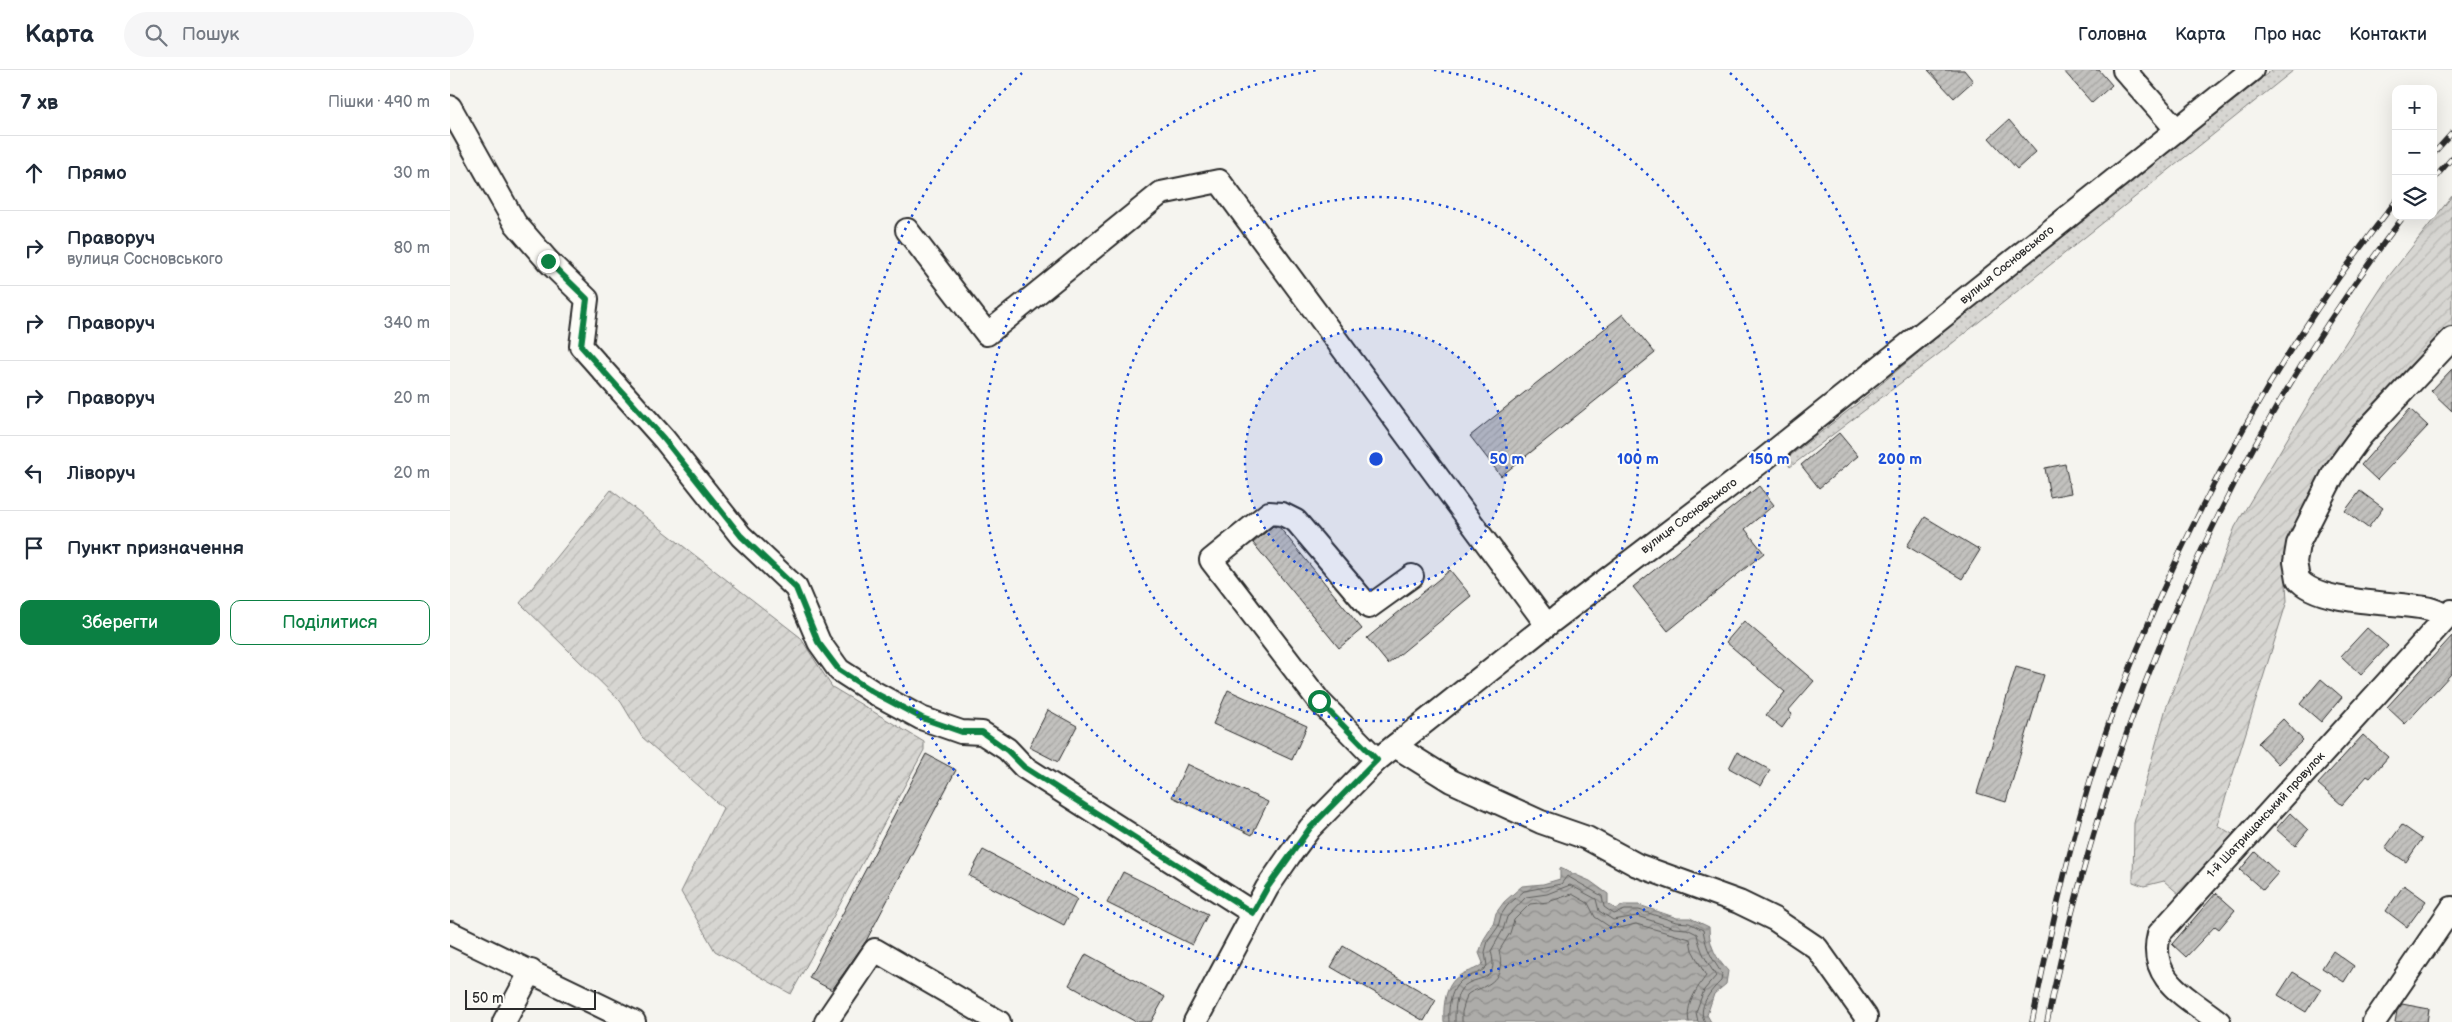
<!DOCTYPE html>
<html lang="uk">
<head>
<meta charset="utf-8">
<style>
	:root { --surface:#fff; --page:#f6f6f7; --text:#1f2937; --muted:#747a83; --line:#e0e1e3; --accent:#0b8043 }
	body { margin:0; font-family:"Balsamiq Sans",sans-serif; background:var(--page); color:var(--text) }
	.controls { position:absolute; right:15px; top:15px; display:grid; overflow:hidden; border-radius:10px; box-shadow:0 5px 20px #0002 }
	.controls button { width:45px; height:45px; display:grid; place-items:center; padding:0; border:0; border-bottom:1px solid var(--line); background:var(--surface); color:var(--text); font:25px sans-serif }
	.scale { position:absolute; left:15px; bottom:12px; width:131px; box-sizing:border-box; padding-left:5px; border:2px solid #2b2b2b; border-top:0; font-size:14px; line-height:18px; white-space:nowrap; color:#2b2b2b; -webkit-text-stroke:4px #fdfcf7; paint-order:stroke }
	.stop { position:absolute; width:15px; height:15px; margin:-11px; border:4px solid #0b8043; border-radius:50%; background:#fff }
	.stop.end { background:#0b8043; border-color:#fff; box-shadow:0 1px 5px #0008 }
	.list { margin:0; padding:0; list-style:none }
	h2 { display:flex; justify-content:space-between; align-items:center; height:65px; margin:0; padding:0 20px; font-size:21px }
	h2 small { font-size:16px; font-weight:400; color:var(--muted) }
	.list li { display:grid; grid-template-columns:32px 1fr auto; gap:15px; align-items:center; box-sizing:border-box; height:75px; padding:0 20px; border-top:1px solid var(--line) }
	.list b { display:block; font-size:19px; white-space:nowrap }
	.list p { margin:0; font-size:16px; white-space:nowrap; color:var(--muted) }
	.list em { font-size:16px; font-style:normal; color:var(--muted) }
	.actions { display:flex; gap:10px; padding:15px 20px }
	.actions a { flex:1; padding:11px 0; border:1px solid var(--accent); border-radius:10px; text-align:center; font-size:18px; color:var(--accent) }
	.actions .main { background:var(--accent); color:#fff }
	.icon { flex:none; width:28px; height:28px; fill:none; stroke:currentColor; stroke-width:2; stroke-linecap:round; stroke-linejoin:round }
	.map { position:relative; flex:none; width:2002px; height:952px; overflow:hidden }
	header { display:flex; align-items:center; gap:30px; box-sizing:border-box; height:70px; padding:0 25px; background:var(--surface); border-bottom:1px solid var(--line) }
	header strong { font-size:24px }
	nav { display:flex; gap:28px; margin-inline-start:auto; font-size:18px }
	.search { width:350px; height:45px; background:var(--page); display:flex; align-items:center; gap:12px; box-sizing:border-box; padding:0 18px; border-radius:28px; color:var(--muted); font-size:19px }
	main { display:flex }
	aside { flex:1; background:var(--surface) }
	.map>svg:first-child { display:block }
	.grass { fill:url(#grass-dots); stroke:#81807e }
	.garden { fill:url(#garden-furrows); stroke:#81807e }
	.water { fill:url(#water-waves); stroke:#797877 }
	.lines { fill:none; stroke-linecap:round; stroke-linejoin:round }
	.shore { stroke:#5f5f5d; stroke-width:1 }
	.building { fill:url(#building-hatch); stroke:#2b2b2b }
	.minor-casing { stroke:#2b2b2b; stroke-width:26 }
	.minor { stroke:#fdfcf7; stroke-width:22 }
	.rail-casing { stroke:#2b2b2b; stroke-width:5.5 }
	.rail { stroke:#fdfcf7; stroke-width:4; stroke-dasharray:11; stroke-linecap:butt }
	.route { stroke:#0b8043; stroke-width:6 }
	.ring { fill:none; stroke:#1d4ed8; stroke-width:2.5; stroke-dasharray:2.5 5 }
	.labels { text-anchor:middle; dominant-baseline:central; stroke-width:4; stroke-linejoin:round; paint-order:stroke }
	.street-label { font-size:12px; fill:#2b2b2b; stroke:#fdfcf7 }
	.centre { fill:#1d4ed8; stroke:#fdfcf7; stroke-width:2.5 }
	.ring-label { font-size:15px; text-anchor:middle; font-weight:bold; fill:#1d4ed8; stroke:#fdfcf7; stroke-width:4; stroke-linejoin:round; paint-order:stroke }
</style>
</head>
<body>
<header>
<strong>Карта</strong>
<div class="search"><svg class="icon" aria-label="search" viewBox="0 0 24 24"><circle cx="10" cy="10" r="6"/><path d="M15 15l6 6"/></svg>Пошук</div>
<nav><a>Головна</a><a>Карта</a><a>Про нас</a><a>Контакти</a></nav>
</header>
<main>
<aside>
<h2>7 хв<small>Пішки · 490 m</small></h2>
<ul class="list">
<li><svg class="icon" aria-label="ahead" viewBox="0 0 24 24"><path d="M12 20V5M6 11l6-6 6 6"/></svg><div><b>Прямо</b></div><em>30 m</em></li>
<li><svg class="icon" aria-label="right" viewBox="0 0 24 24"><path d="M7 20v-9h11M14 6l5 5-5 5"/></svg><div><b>Праворуч</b><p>вулиця Сосновського</p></div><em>80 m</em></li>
<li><svg class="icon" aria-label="right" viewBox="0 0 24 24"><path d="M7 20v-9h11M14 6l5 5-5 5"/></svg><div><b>Праворуч</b></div><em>340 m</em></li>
<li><svg class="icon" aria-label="right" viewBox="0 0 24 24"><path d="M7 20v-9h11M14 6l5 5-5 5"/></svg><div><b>Праворуч</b></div><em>20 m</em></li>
<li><svg class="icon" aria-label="left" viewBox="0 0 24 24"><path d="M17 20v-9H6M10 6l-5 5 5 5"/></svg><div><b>Ліворуч</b></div><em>20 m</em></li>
<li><svg class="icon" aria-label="arrive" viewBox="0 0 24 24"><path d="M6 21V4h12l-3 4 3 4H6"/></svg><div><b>Пункт призначення</b></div></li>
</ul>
<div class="actions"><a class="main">Зберегти</a><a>Поділитися</a></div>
</aside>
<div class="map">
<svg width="2002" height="952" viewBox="0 0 2002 952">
	<defs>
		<pattern id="grass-dots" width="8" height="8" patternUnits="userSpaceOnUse" patternTransform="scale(1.25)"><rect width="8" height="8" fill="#d7d6d2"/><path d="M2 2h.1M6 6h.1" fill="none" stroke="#b9b8b4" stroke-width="1.8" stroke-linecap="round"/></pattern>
		<pattern id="garden-furrows" width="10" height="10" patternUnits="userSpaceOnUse" patternTransform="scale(1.25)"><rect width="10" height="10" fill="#d7d6d2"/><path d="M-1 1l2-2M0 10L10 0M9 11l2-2" fill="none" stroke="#b9b8b4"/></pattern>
		<pattern id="water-waves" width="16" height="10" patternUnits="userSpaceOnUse" patternTransform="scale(1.25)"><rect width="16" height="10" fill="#adaca9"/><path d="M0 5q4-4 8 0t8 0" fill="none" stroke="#8d8c8a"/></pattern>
		<pattern id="building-hatch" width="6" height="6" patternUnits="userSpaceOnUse" patternTransform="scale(1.25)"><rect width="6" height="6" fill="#c2c1be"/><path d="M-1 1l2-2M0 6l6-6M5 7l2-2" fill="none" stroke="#a7a6a3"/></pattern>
	</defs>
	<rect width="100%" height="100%" fill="#f5f4ef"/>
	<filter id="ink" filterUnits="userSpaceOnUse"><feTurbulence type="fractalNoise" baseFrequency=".02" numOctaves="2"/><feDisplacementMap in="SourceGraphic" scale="10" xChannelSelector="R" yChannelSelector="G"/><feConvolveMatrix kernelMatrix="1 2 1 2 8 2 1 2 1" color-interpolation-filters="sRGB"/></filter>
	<g filter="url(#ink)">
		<path class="grass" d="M1822,0H1844L1490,283L1340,397L1336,389L1407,334L1564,203Z"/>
		<g class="garden">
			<path d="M2002,126V257L1903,366L1841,495L1836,514L1837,531L1767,755L1784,765L1730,825L1714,811L1694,816L1683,812L1684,753L1716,638L1785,457L1881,295L1939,206Z"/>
			<path d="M161,420L350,567L382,617L474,672V680L341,924L265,881L231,822L273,738L192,667L171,632L70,533Z"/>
		</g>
		<path class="water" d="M1110,798L1140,811L1158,824V834L1166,839L1174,835H1189L1227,848H1240L1259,857C1259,876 1266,888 1278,901L1276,914L1264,924L1257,945L1261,952H994C993,936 995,915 1009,906C1017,900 1026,901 1033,893L1029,883L1034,869L1043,855L1046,843L1054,832L1072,816L1093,814L1110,809Z"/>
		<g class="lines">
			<g class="shore">
				<path d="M999,952C998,938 1000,917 1014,909C1023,904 1030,904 1037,896L1035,882L1038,871L1048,857L1051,845L1057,836L1074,821L1111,814L1117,806L1152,826L1154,837L1164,844L1175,840H1189L1226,852L1239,853L1253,860C1257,882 1261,886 1272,904L1271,911C1261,920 1246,938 1255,952"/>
				<path d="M1005,952C1005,943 1005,929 1010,921C1021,902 1051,918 1041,881L1053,860L1057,847L1076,827L1097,824L1120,815L1146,829L1149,841L1163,850L1187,846L1224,858L1237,859L1247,864C1250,881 1257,892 1266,906L1254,920L1246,942L1248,952"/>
				<path d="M1012,952V942L1017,925C1022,920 1029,920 1035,916C1050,909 1053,896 1049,881L1060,863L1064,850L1080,834L1098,832L1122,824L1138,833L1145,847L1160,857L1169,858L1186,854L1240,869L1242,880L1256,906C1247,918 1235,935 1239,952"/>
			</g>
		</g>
		<g class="building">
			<path d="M1478,0H1514L1523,11L1504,28Z"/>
			<path d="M1613,0H1649L1662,15L1642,33Z"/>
			<path d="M1559,50L1586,82L1567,99L1539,68Z"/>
			<path d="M1173,244L1205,283L1051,406L1020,366Z"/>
			<path d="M2002,299V341L1981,321Z"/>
			<path d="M1960,339L1978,356L1927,410L1911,395Z"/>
			<path d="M1389,363L1408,386L1369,418L1351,395Z"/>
			<path d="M1615,394L1621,423L1600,427L1595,398Z"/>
			<path d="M1309,416L1324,435L1295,459L1314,483L1218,561L1183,517Z"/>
			<path d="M1910,421L1933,438L1918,458L1895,441Z"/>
			<path d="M1475,447L1530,480L1512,509L1457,476Z"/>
			<path d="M823,456L830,458L912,559L889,578L803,473Z"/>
			<path d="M1000,500L1021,526L938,594L917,568Z"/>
			<path d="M1294,551L1364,611L1338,641L1342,644L1332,658L1316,645L1335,622L1276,572Z"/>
			<path d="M1917,558L1938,576L1911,605L1891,586Z"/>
			<path d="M2002,566V603L1955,654L1937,637Z"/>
			<path d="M1566,597L1594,605L1556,732L1527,723Z"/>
			<path d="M1871,609L1892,627L1871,652L1850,634Z"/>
			<path d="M778,620L857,656L842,690L763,654Z"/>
			<path d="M598,640L627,656L608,692L579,677Z"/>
			<path d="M1833,649L1853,670L1828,694L1808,673Z"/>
			<path d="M1913,665L1938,687L1920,708L1917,706L1892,735L1868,714Z"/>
			<path d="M1287,682L1320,700L1311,716L1279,698Z"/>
			<path d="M476,684L506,700L416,871L382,920L359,908Z"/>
			<path d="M737,694L818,732L802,765L722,727Z"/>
			<path d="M1840,743L1858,760L1845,776L1826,759Z"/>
			<path d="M1952,755L1972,769L1956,792L1935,778Z"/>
			<path d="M533,780L627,829L614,855L519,806Z"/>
			<path d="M1805,782L1828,803L1813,820L1790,800Z"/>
			<path d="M673,802L758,844L742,875L657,833Z"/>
			<path d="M1954,815L1976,831L1957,857L1936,841Z"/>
			<path d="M1766,823L1785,840L1769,859L1765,856L1736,887L1722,874Z"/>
			<path d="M893,876L986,930L974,951L881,897Z"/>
			<path d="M1883,881L1904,896L1894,912L1872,898Z"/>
			<path d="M636,884L715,927L701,952H686L619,915Z"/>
			<path d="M1843,902L1871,919L1856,942L1828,925Z"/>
			<path d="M1952,934L1979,939L1977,952H1945L1947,941Z"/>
		</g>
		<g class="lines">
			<defs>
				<g id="minor">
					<path d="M1674,0L1727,60"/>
					<path d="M0,37L65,153L98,191L137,229L131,276L214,369L291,466L346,518L369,572L389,600L423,622L471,648L511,662L532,663L557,679L574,697L803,843"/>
					<path d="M457,160L537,264L711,123L769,111L1097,555"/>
					<path d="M1997,546C1990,543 1983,539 1975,538C1945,532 1867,534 1848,509L1845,492L1848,474L1884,403L1911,366L2002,269"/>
					<path d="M945,676L1001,711L1091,752L1137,768L1187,795L1289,832L1324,849L1367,878L1416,947"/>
					<path d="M927,690L869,631L761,490L819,443L832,444L846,451L919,537L962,506"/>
					<path d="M0,863L184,952"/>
					<path d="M54,952L81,901"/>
					<path d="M376,952L425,880L549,952"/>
					<path d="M745,952L817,818L839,786L860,758L927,690L1097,555L1312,391L1802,0"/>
					<path d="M1769,952C1738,927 1697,910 1709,864L2002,541"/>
					<path d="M1924,952L2002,838"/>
				</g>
			</defs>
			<use href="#minor" class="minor-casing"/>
			<use href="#minor" class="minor"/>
			<defs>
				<g id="rail">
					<path d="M1983,84L2002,63"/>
					<path d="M1983,110L2002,88"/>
					<path d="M1582,952C1604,844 1628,734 1667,631C1735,452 1827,281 1946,131"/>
					<path d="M1597,952C1656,661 1773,382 1954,146"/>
				</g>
			</defs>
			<use href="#rail" class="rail-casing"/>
			<use href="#rail" class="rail"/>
		</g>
	</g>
	<g class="lines" filter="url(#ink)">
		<path class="route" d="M98,191L137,229L131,276L214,369L291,466L346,518L368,572L389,600L423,622L472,648L512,662H532L557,680L574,697L803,843L817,818L860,758L927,690L869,631"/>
	</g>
	<circle cx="926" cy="389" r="131" fill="#1d4ed8" fill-opacity=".12"/>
	<g class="ring">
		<circle cx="926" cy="389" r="131"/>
		<circle cx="926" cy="389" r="262"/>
		<path d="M984 0A393 393 0 1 1 868 0"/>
		<path d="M1280 3A524 524 0 1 1 572 3"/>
	</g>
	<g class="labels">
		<g class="street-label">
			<text transform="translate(1557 195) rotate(-39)">вулиця Сосновського</text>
			<text transform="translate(1239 446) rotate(-37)">вулиця Сосновського</text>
			<text transform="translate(1816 745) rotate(-47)">1-й Шатрищанський провулок</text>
		</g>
	</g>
	<circle cx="926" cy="389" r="8" class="centre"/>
	<g class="ring-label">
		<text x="1057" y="394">50 m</text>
		<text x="1188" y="394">100 m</text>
		<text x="1319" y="394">150 m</text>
		<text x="1450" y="394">200 m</text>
	</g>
</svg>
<div class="controls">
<button>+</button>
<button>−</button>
<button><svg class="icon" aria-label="layers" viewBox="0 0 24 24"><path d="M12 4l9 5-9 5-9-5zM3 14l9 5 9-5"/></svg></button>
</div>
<div class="scale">50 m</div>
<div class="stop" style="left:869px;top:631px"></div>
<div class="stop end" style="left:98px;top:191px"></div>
</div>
</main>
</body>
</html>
